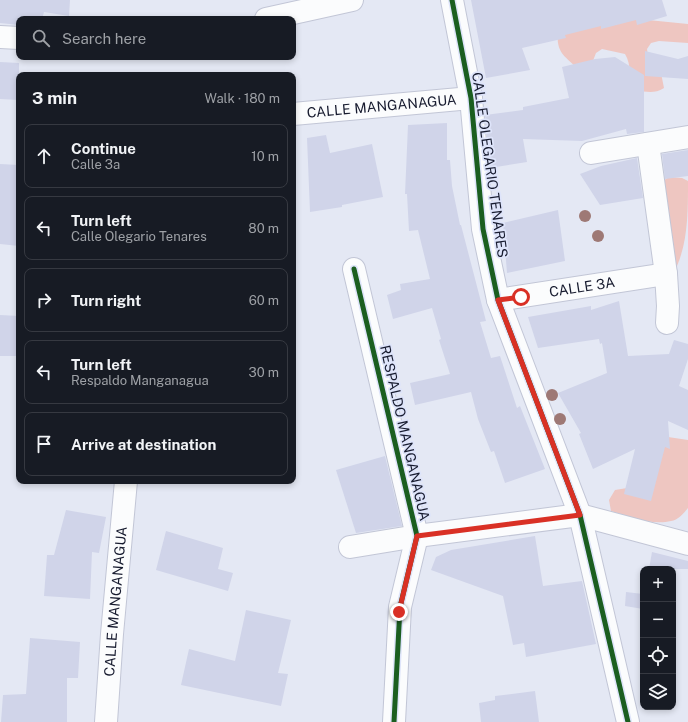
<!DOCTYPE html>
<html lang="en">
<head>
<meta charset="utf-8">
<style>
	:root { --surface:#171b24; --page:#242831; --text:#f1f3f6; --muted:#9ea1a6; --line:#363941 }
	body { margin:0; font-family:"Public Sans",sans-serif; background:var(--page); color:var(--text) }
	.controls { position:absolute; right:12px; bottom:12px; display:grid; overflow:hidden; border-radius:8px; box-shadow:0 2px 6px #0003 }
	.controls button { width:36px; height:36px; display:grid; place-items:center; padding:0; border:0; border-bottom:1px solid var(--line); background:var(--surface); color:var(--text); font:20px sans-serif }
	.stop { position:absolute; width:12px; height:12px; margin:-9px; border:3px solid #d93025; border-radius:50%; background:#fff }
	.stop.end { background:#d93025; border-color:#fff; box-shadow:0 1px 4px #0008 }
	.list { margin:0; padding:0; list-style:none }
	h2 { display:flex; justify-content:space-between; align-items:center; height:52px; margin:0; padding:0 16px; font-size:17px }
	h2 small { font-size:13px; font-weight:400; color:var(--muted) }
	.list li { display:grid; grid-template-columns:26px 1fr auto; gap:12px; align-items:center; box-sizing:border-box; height:64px; margin:0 8px 8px; padding:0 8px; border:1px solid var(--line); border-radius:8px }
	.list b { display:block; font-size:15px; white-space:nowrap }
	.list p { margin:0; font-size:13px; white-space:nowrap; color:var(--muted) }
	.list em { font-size:13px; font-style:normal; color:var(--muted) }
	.icon { flex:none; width:22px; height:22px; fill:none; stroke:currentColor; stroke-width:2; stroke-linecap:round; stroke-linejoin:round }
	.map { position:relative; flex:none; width:688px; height:722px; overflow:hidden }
	.search { position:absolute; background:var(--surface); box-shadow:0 2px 6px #0003; left:16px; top:16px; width:280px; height:44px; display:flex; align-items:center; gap:10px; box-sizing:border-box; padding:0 14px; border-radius:8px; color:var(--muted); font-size:15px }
	.panel { position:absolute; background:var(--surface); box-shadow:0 2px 6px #0003; left:16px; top:72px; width:280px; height:412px; border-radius:8px }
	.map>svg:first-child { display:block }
	.green { fill:#eec6c1 }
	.building { fill:#d0d4e9 }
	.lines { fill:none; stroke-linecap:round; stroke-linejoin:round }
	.street-casing { stroke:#c2c6d6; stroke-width:24 }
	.street { stroke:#fbfcfd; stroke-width:22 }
	.cycleway-casing { stroke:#dee4fa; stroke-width:8 }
	.cycleway { stroke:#1b5e20; stroke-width:5 }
	.tree { fill:#9e7975 }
	.route { stroke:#d93025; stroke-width:5 }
	.labels { text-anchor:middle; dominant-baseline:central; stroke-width:3.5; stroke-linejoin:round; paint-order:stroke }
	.street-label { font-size:14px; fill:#171b2f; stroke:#dee4fa }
</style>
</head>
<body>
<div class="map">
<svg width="688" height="722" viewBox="0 0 688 722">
	<rect width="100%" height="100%" fill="#e4e8f4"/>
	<g class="green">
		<path d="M598,15L688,24V43L659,41L651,43L647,49L648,56L661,73L664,88C654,94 647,92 636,90C628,79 632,65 625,54L602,49L596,53L591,66L576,67C564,56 556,51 558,33Z"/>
		<path d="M669,177L682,178L688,181C688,215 688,248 672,276L660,183Z"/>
		<path d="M668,437L688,440V508C683,514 678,520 671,521C652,526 629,516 611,511L609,500L615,490L639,486Z"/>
	</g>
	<g class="building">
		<path d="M0,0H70L69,16L44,12L42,19H19V25L0,23Z"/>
		<path d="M471,0H662L667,16L637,25L636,20L601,29V26L565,35L566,38L522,48L530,70L486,78Z"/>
		<path d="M645,51L678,59L688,56V79L645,76Z"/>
		<path d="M615,57L644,75V132L627,134L626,129L582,141L523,139L527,162L490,168L485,115L523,110V107L569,98L562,67L595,59Z"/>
		<path d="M0,62L19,63V100L0,99Z"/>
		<path d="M447,123V160H450L452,186L460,225H461L486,321L480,322L491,358L500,356L517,408L520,406L545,469L505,483L494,451L491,452L478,419L471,392L415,405L410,383L450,374L439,340L441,339L432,308L393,319L387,295L401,290L400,284L430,279L418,230L409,231L407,194H405L408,125Z"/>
		<path d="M326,135L330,153L372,144L383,197L342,205V207L310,212L307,138Z"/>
		<path d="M688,150V176L665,179L662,154Z"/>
		<path d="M637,158L643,198L600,205L580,174L601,166Z"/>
		<path d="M0,164L19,165V246L0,244Z"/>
		<path d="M558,210L565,261L507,273L503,223Z"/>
		<path d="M619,301L628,356L669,354L674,340L688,344V359L679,386L688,390V430L668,421L670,449L665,447L651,501L624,494L635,449L593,469L579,434L581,433L558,393L607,373L602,343L600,344L599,339L538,348L528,317L591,306V310Z"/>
		<path d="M0,315L19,316V356H0Z"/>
		<path d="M385,456L402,526L356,533L336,470Z"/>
		<path d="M66,510L106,517L99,553L92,552L90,599L44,596L47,555H54Z"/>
		<path d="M166,531L223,548L218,569L233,573L228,591L156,570Z"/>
		<path d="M535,536L543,586L582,581L596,644L526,657L524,643L513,645L503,596L431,570L436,557L451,550Z"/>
		<path d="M652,552L688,561V569H649Z"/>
		<path d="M626,592L643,594V609L625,606Z"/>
		<path d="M246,610L291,620L278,673L288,674L281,706L181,685L189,649L235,661Z"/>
		<path d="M30,638L80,642L78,678H67V722H1L3,695L26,694Z"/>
		<path d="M535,691L539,722H481L479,703L495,700V696Z"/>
	</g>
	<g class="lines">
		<defs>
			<g id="street">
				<path d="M452,0L471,98L483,229L498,300L580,515L628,722"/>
				<path d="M266,19L352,0"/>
				<path d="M0,37L19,38"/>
				<path id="s1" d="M293,114L471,98"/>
				<path d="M648,144L666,274L668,306L667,323"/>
				<path d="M591,153L688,137"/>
				<path d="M354,269L417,536L400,607L394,722"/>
				<path id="s2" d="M498,300L666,274"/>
				<path d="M350,547L417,536L580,515L688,544"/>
				<path id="s3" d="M106,722L112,634L126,481"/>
			</g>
		</defs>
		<use href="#street" class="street-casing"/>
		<use href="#street" class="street"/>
		<defs>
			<g id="cycleway">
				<path d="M452,0L471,98L483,229L498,300L580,515L628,722"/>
				<path d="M354,269L417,536L400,607L394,722"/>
			</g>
		</defs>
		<use href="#cycleway" class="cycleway-casing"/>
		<use href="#cycleway" class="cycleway"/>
	</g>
	<g class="tree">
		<circle cx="585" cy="216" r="6"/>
		<circle cx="598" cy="236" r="6"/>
		<circle cx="552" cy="395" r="6"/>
		<circle cx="560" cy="419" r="6"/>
	</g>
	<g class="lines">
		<path class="route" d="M399,612L417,536L580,515L498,300L521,297"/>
	</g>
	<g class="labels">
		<g class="street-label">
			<text stroke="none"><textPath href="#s1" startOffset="89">CALLE MANGANAGUA</textPath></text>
			<text transform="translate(490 165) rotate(82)">CALLE OLEGARIO TENARES</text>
			<text stroke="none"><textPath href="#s2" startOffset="85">CALLE 3A</textPath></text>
			<text transform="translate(405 433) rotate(77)">RESPALDO MANGANAGUA</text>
			<text stroke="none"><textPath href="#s3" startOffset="121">CALLE MANGANAGUA</textPath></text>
		</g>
	</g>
</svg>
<div class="controls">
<button>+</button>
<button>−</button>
<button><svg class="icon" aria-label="locate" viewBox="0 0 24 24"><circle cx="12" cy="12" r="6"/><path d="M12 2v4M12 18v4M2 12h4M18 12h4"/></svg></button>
<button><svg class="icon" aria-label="layers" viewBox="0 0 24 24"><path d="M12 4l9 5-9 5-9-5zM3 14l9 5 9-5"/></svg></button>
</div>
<div class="stop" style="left:521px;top:297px"></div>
<div class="stop end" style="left:399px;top:612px"></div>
<div class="search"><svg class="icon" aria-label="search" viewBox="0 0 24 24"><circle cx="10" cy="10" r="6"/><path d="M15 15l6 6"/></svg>Search here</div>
<section class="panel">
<h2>3 min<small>Walk · 180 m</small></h2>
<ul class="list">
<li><svg class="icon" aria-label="ahead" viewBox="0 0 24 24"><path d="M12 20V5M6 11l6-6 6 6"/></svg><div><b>Continue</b><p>Calle 3a</p></div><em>10 m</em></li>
<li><svg class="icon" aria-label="left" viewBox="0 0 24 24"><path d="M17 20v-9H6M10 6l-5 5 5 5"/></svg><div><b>Turn left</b><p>Calle Olegario Tenares</p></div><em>80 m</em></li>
<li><svg class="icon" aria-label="right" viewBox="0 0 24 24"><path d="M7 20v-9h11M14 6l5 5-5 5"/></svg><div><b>Turn right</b></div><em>60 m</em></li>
<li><svg class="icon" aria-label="left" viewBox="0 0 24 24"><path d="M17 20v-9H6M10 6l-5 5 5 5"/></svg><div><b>Turn left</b><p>Respaldo Manganagua</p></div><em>30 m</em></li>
<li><svg class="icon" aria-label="arrive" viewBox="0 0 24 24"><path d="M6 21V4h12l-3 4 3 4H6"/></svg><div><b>Arrive at destination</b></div></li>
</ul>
</section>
</div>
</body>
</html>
